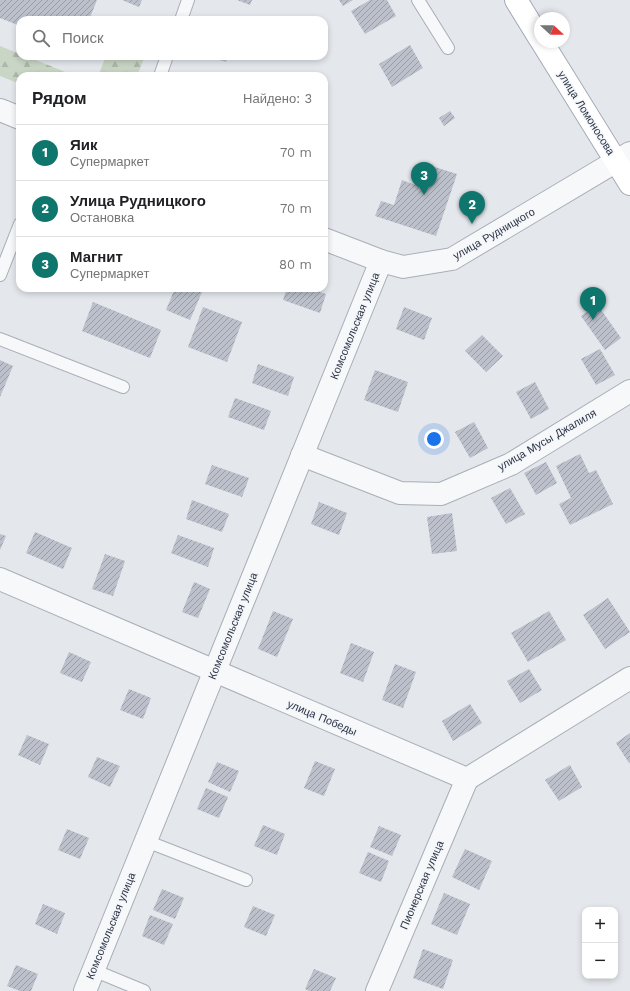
<!DOCTYPE html>
<html lang="ru">
<head>
<meta charset="utf-8">
<style>
	:root { --surface:#fff; --page:#f2f2f2; --text:#202124; --muted:#757577; --line:#e0e0e0; --accent:#0f766e }
	body { margin:0; font-family:"Work Sans",sans-serif; background:var(--page); color:var(--text) }
	.controls { position:absolute; right:12px; bottom:12px; display:grid; overflow:hidden; border-radius:8px; box-shadow:0 2px 6px #0003 }
	.controls button { width:36px; height:36px; display:grid; place-items:center; padding:0; border:0; border-bottom:1px solid var(--line); background:var(--surface); color:var(--text); font:20px sans-serif }
	.compass { position:absolute; left:534px; top:12px; width:36px; height:36px; border-radius:50%; background:var(--surface); box-shadow:0 2px 6px #0003; rotate:111deg }
	.you { position:absolute; left:434px; top:439px; width:14px; height:14px; margin:-10px; border:3px solid #fff; border-radius:50%; background:#1a73e8; box-shadow:0 0 0 6px #1a73e833 }
	.badge { display:grid; place-items:center; width:26px; height:26px; border-radius:50%; background:var(--accent); color:#fff; font-size:13px; font-weight:700 }
	.pin { position:absolute; translate:-50% -33px; filter:drop-shadow(0 1px 2px #0008) }
	.pin::after { content:''; position:absolute; top:21px; width:14px; height:12px; background:inherit; clip-path:polygon(0 0,100% 0,50% 100%) }
	.list { margin:0; padding:0; list-style:none }
	h2 { display:flex; justify-content:space-between; align-items:center; height:52px; margin:0; padding:0 16px; font-size:17px }
	h2 small { font-size:13px; font-weight:400; color:var(--muted) }
	.list li { display:grid; grid-template-columns:26px 1fr auto; gap:12px; align-items:center; box-sizing:border-box; height:56px; padding:0 16px; border-top:1px solid var(--line) }
	.list b { display:block; font-size:15px; white-space:nowrap }
	.list p { margin:0; font-size:13px; white-space:nowrap; color:var(--muted) }
	.list em { font-size:13px; font-style:normal; color:var(--muted) }
	.icon { flex:none; width:22px; height:22px; fill:none; stroke:currentColor; stroke-width:2; stroke-linecap:round; stroke-linejoin:round }
	.map { position:relative; flex:none; width:630px; height:991px; overflow:hidden }
	.search { position:absolute; background:var(--surface); box-shadow:0 2px 6px #0003; left:16px; top:16px; width:312px; height:44px; display:flex; align-items:center; gap:10px; box-sizing:border-box; padding:0 14px; border-radius:12px; color:var(--muted); font-size:15px }
	.panel { position:absolute; background:var(--surface); box-shadow:0 2px 6px #0003; left:16px; top:72px; width:312px; height:220px; border-radius:12px }
	.map>svg:first-child { display:block }
	.forest { fill:url(#forest-firs) }
	.building { fill:url(#building-hatch) }
	.lines { fill:none; stroke-linecap:round; stroke-linejoin:round }
	.service-casing { stroke:#a9aeb7; stroke-width:14 }
	.minor-casing { stroke:#a9aeb7; stroke-width:24 }
	.primary-casing { stroke:#a3abb8; stroke-width:24 }
	.service { stroke:#f7f8fa; stroke-width:12 }
	.minor { stroke:#f7f8fa; stroke-width:22 }
	.primary { stroke:#fff; stroke-width:22 }
	.labels { text-anchor:middle; dominant-baseline:central; stroke-width:3; stroke-linejoin:round; paint-order:stroke }
	.street-label { font-size:11px; fill:#2b3445; stroke:#f4f6f9 }
</style>
</head>
<body>
<div class="map">
<svg width="630" height="991" viewBox="0 0 630 991">
	<defs>
		<pattern id="forest-firs" width="22" height="20" patternUnits="userSpaceOnUse"><rect width="22" height="20" fill="#c9d6c5"/><path d="M5 1l3.5 6h-7zM16 11l3.5 6h-7z" fill="#adb8ab"/></pattern>
		<pattern id="building-hatch" width="6" height="6" patternUnits="userSpaceOnUse"><rect width="6" height="6" fill="#bbc0ca"/><path d="M-1 1l2-2M0 6l6-6M5 7l2-2" fill="none" stroke="#989da6"/></pattern>
	</defs>
	<rect width="100%" height="100%" fill="#e4e7ec"/>
	<g class="forest">
		<path d="M0,46L20,54V56H26L75,76H20V84L0,76Z"/>
		<path d="M106,56H145L137,76H98Z"/>
	</g>
	<g class="building">
		<path d="M0,0H97L89,20H20V26L0,18Z"/>
		<path d="M122,0H142L139,7Z"/>
		<path d="M237,0H252L250,5Z"/>
		<path d="M339,0H353L343,6Z"/>
		<path d="M370,0H387L396,16L365,34L351,11Z"/>
		<path d="M410,45L423,68L392,87L379,64Z"/>
		<path d="M209,56H228L226,62Z"/>
		<path d="M450,111L455,118L444,126L439,118Z"/>
		<path d="M422,163L457,174L436,236L375,216L381,201L394,205L402,180L415,185Z"/>
		<path d="M175,288H193L202,292L190,320L166,310Z"/>
		<path d="M239,288H251L249,292Z"/>
		<path d="M287,288H309L326,294L320,313L283,300Z"/>
		<path d="M93,302L161,330L150,358L82,331Z"/>
		<path d="M597,304L621,338L605,350L581,316Z"/>
		<path d="M203,307L242,322L227,362L188,347Z"/>
		<path d="M404,307L432,318L424,340L396,329Z"/>
		<path d="M482,335L503,356L486,372L465,351Z"/>
		<path d="M600,349L615,375L596,385L581,359Z"/>
		<path d="M0,360L13,366L0,397Z"/>
		<path d="M258,364L294,377L288,396L252,383Z"/>
		<path d="M375,370L408,382L398,412L364,400Z"/>
		<path d="M535,382L549,409L531,419L516,392Z"/>
		<path d="M235,398L271,411L264,430L228,417Z"/>
		<path d="M474,422L488,448L470,458L455,432Z"/>
		<path d="M580,454L589,473L596,470L613,504L570,525L559,504L571,498L556,466Z"/>
		<path d="M546,462L557,483L536,495L524,473Z"/>
		<path d="M212,465L249,478L242,497L205,484Z"/>
		<path d="M510,488L525,514L506,524L491,498Z"/>
		<path d="M192,500L229,514L222,532L186,519Z"/>
		<path d="M319,502L347,513L339,535L311,524Z"/>
		<path d="M452,513L457,551L432,554L427,517Z"/>
		<path d="M35,532L72,548L63,569L26,553Z"/>
		<path d="M0,534L6,536L0,550Z"/>
		<path d="M178,535L214,548L208,567L171,553Z"/>
		<path d="M105,554L125,561L113,596L92,589Z"/>
		<path d="M194,582L210,589L198,618L182,612Z"/>
		<path d="M608,598L630,632L605,649L583,615Z"/>
		<path d="M273,611L293,619L277,657L258,649Z"/>
		<path d="M549,611L566,640L528,662L511,633Z"/>
		<path d="M351,643L374,652L363,682L340,673Z"/>
		<path d="M69,652L91,662L82,682L60,673Z"/>
		<path d="M395,664L416,672L403,708L382,700Z"/>
		<path d="M529,669L542,690L520,703L507,681Z"/>
		<path d="M129,689L151,698L143,719L120,710Z"/>
		<path d="M470,704L482,723L453,741L442,721Z"/>
		<path d="M630,733V762L629,763L616,743Z"/>
		<path d="M27,735L49,744L40,765L18,755Z"/>
		<path d="M97,757L120,766L110,787L88,777Z"/>
		<path d="M315,761L335,769L324,796L304,788Z"/>
		<path d="M217,762L239,771L230,792L208,782Z"/>
		<path d="M570,765L582,787L559,801L545,780Z"/>
		<path d="M206,788L228,797L219,818L197,809Z"/>
		<path d="M263,825L285,834L277,855L254,846Z"/>
		<path d="M379,826L401,835L392,856L370,847Z"/>
		<path d="M67,829L89,838L80,859L58,850Z"/>
		<path d="M465,849L492,861L479,890L452,877Z"/>
		<path d="M368,852L389,861L381,882L359,873Z"/>
		<path d="M162,889L184,898L175,919L153,910Z"/>
		<path d="M444,893L470,904L457,935L431,924Z"/>
		<path d="M43,904L65,913L57,934L35,924Z"/>
		<path d="M253,906L275,915L266,936L244,927Z"/>
		<path d="M150,915L173,924L164,945L142,936Z"/>
		<path d="M423,949L453,960L443,989L413,978Z"/>
		<path d="M16,965L38,974L31,991H20L7,986Z"/>
		<path d="M314,969L336,978L330,991H309L305,989Z"/>
	</g>
	<g class="lines">
		<defs>
			<g id="service">
				<path d="M418,0L448,48"/>
				<path d="M181,20L188,0"/>
				<path d="M160,76L167,56"/>
				<path d="M0,275L20,224"/>
				<path d="M0,339L123,387"/>
				<path d="M146,841L246,880"/>
				<path d="M93,970L144,991"/>
			</g>
			<g id="minor">
				<path d="M0,110L20,118"/>
				<path d="M324,239L381,261L403,267L452,259L630,153"/>
				<path d="M302,455L400,493L441,494L511,464L630,391"/>
				<path d="M0,579L467,779L630,678"/>
				<path d="M85,991L381,261"/>
				<path d="M377,991L467,779"/>
			</g>
			<g id="primary">
				<path d="M516,0L540,39"/>
				<path d="M542,42L630,184"/>
			</g>
		</defs>
		<use href="#service" class="service-casing"/>
		<use href="#minor" class="minor-casing"/>
		<use href="#primary" class="primary-casing"/>
		<use href="#service" class="service"/>
		<use href="#minor" class="minor"/>
		<use href="#primary" class="primary"/>
	</g>
	<g class="labels">
		<g class="street-label">
			<text transform="translate(586 113) rotate(58)">улица Ломоносова</text>
			<text transform="translate(494 234) rotate(-30)">улица Рудницкого</text>
			<text transform="translate(355 326) rotate(-68)">Комсомольская улица</text>
			<text transform="translate(547 440) rotate(-30)">улица Мусы Джалиля</text>
			<text transform="translate(233 626) rotate(-68)">Комсомольская улица</text>
			<text transform="translate(322 718) rotate(23)">улица Победы</text>
			<text transform="translate(422 885) rotate(-67)">Пионерская улица</text>
			<text transform="translate(111 926) rotate(-68)">Комсомольская улица</text>
		</g>
	</g>
</svg>
<div class="controls">
<button>+</button>
<button>−</button>
</div>
<svg class="compass" viewBox="-18 -18 36 36"><path d="M0-13l5 13h-10z" fill="#e53935"/><path d="M0 13l5-13h-10z" fill="#757577"/></svg>
<div class="you"></div>
<div class="pin badge" style="left:593px;top:320px">1</div>
<div class="pin badge" style="left:472px;top:224px">2</div>
<div class="pin badge" style="left:424px;top:195px">3</div>
<div class="search"><svg class="icon" aria-label="search" viewBox="0 0 24 24"><circle cx="10" cy="10" r="6"/><path d="M15 15l6 6"/></svg>Поиск</div>
<section class="panel">
<h2>Рядом<small>Найдено: 3</small></h2>
<ul class="list">
<li><span class="badge">1</span><div><b>Яик</b><p>Супермаркет</p></div><em>70 m</em></li>
<li><span class="badge">2</span><div><b>Улица Рудницкого</b><p>Остановка</p></div><em>70 m</em></li>
<li><span class="badge">3</span><div><b>Магнит</b><p>Супермаркет</p></div><em>80 m</em></li>
</ul>
</section>
</div>
</body>
</html>
